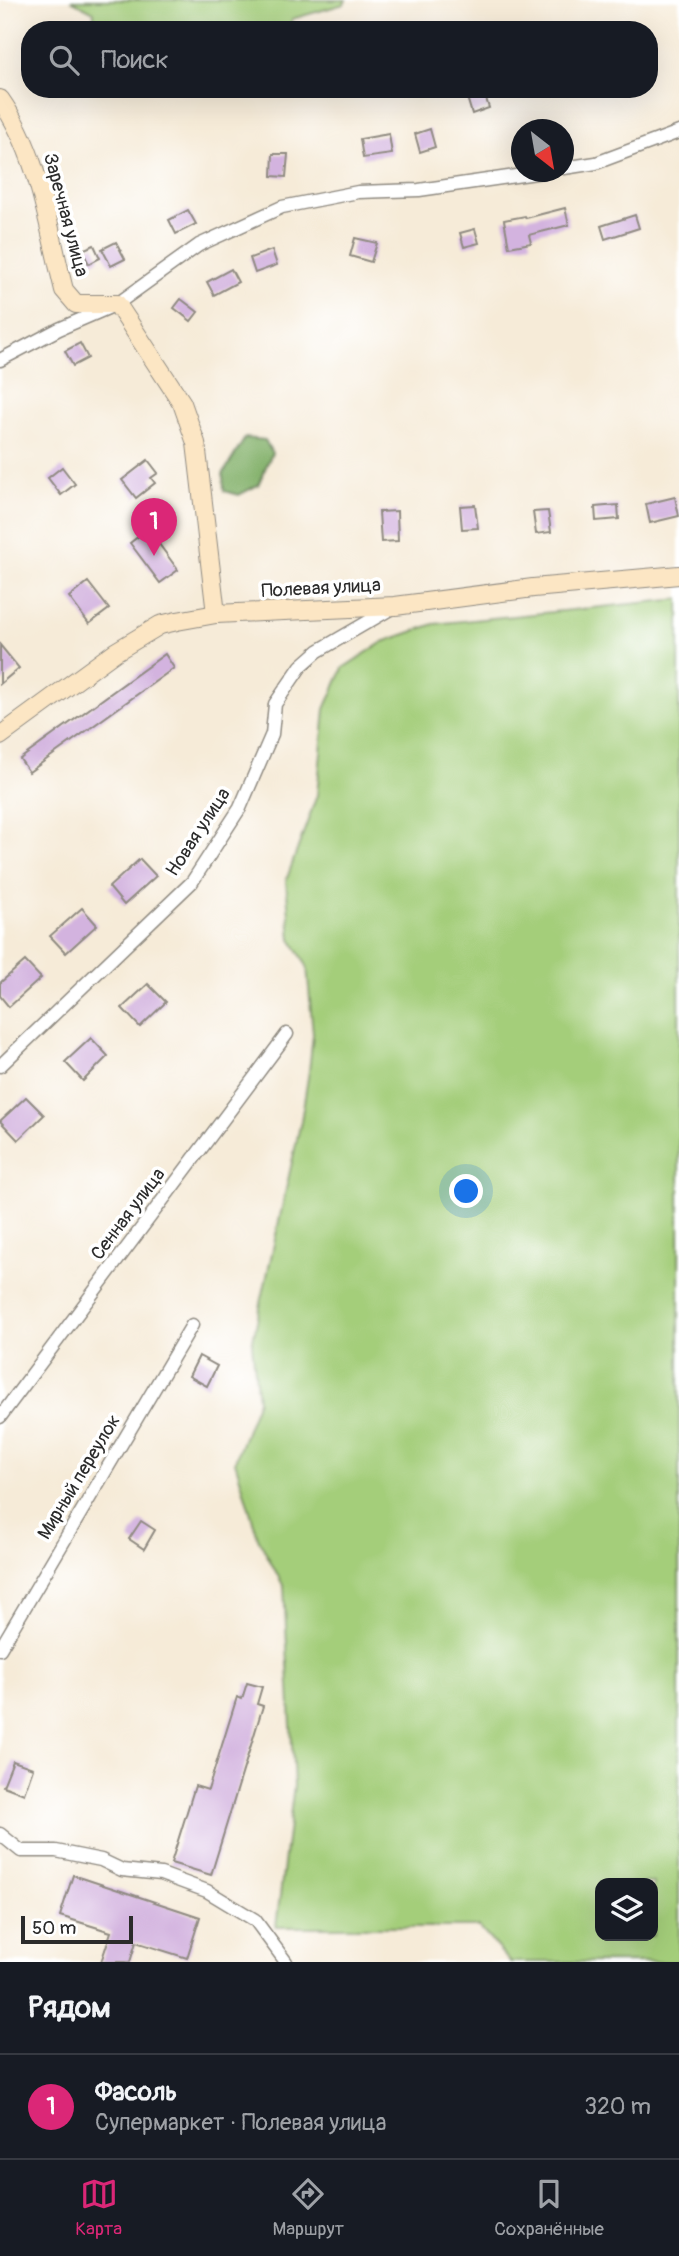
<!DOCTYPE html>
<html lang="ru">
<head>
<meta charset="utf-8">
<style>
	:root { --surface:#171b24; --page:#242831; --text:#f1f3f6; --muted:#9ea1a6; --line:#363941; --accent:#db2777 }
	body { margin:0; font-family:Pangolin,sans-serif; background:var(--page); color:var(--text) }
	.controls { position:absolute; right:21px; bottom:21px; display:grid; overflow:hidden; border-radius:14px; box-shadow:0 7px 28px #0002 }
	.controls button { width:63px; height:63px; display:grid; place-items:center; padding:0; border:0; border-bottom:2px solid var(--line); background:var(--surface); color:var(--text); font:35px sans-serif }
	.compass { position:absolute; left:511px; top:119px; width:63px; height:63px; border-radius:50%; background:var(--surface); box-shadow:0 7px 28px #0002; rotate:149deg }
	.scale { position:absolute; left:21px; bottom:18px; width:112px; box-sizing:border-box; padding-left:7px; border:4px solid #2b2b2b; border-top:0; font-size:19px; line-height:24px; white-space:nowrap; color:#2b2b2b; -webkit-text-stroke:5px #fff; paint-order:stroke }
	.you { position:absolute; left:467px; top:1192px; width:24px; height:24px; margin:-18px; border:5px solid #fff; border-radius:50%; background:#1a73e8; box-shadow:0 0 0 10px #1a73e833 }
	.badge { display:grid; place-items:center; width:46px; height:46px; border-radius:50%; background:var(--accent); color:#fff; font-size:23px; font-weight:700 }
	.pin { position:absolute; translate:-50% -58px; filter:drop-shadow(0 2px 4px #0008) }
	.pin::after { content:''; position:absolute; top:37px; width:24px; height:21px; background:inherit; clip-path:polygon(0 0,100% 0,50% 100%) }
	.list { margin:0; padding:0; list-style:none }
	h2 { display:flex; justify-content:space-between; align-items:center; height:91px; margin:0; padding:0 28px; font-size:30px }
	h2 small { font-size:23px; font-weight:400; color:var(--muted) }
	.list li { display:grid; grid-template-columns:46px 1fr auto; gap:21px; align-items:center; box-sizing:border-box; height:105px; padding:0 28px; border-top:2px solid var(--line) }
	.list b { display:block; font-size:26px; white-space:nowrap }
	.list p { margin:0; font-size:23px; white-space:nowrap; color:var(--muted) }
	.list em { font-size:23px; font-style:normal; color:var(--muted) }
	.icon { flex:none; width:38px; height:38px; fill:none; stroke:currentColor; stroke-width:2; stroke-linecap:round; stroke-linejoin:round }
	.map { position:relative; flex:none; width:679px; height:1962px; overflow:hidden }
	.search { position:absolute; background:var(--surface); box-shadow:0 7px 28px #0002; left:21px; right:21px; top:21px; height:77px; display:flex; align-items:center; gap:18px; box-sizing:border-box; padding:0 24px; border-radius:28px; color:var(--muted); font-size:26px }
	.sheet { height:196px; background:var(--surface) }
	nav { display:flex; justify-content:space-around; align-items:center; box-sizing:border-box; height:98px; border-top:2px solid var(--line); background:var(--surface); font-size:19px; color:var(--muted) }
	nav a { display:grid; justify-items:center; gap:4px }
	nav .on { color:var(--accent) }
	.map>svg:first-child { display:block }
	.green { fill:#a4ce7a; stroke:#687c52; stroke-width:2; fill-rule:evenodd }
	.forest { fill:#83b16a; stroke:#576e4a; stroke-width:2 }
	.building { fill:#d3b3df }
	.lines { fill:none; stroke-linecap:round; stroke-linejoin:round }
	.street-casing { stroke:#908b82; stroke-width:15 }
	.secondary-casing { stroke:#908b82; stroke-width:20 }
	.street { stroke:#fff; stroke-width:12 }
	.secondary { stroke:#fce6c4; stroke-width:18 }
	.labels { text-anchor:middle; dominant-baseline:central; stroke-width:7; stroke-linejoin:round; paint-order:stroke }
	.street-label { font-size:19px; fill:#2b2b2b; stroke:#fff }
</style>
</head>
<body>
<div class="map">
<svg width="679" height="1962" viewBox="0 0 679 1962">
	<rect width="100%" height="100%" fill="#fff"/>
	<filter id="ink" filterUnits="userSpaceOnUse"><feTurbulence type="fractalNoise" baseFrequency=".0143" numOctaves="2"/><feDisplacementMap in="SourceGraphic" scale="14" xChannelSelector="R" yChannelSelector="G"/><feConvolveMatrix kernelMatrix="1 2 1 2 8 2 1 2 1" color-interpolation-filters="sRGB"/></filter>
	<filter id="wash" filterUnits="userSpaceOnUse"><feTurbulence type="fractalNoise" baseFrequency=".00686" numOctaves="4" result="noise"/><feDisplacementMap in="SourceGraphic" scale="28" xChannelSelector="R" yChannelSelector="G"/><feGaussianBlur stdDeviation="1.57" result="paint"/><feColorMatrix in="noise" values="0 0 0 0 0 0 0 0 0 0 0 0 0 0 0 0 0 1.4 0 .05"/><feComposite in="paint" operator="in"/></filter>
	<g filter="url(#wash)">
		<rect width="100%" height="100%" fill="#f6ebd8"/>
		<g class="green">
			<path d="M71,0H346L344,4L292,19L290,30H93L94,12Z"/>
			<path d="M679,599V1962H510L479,1927H276L294,1785L284,1587L258,1538L235,1461L258,1400L252,1344L301,1121L309,1071L313,1034L307,966L291,939L286,881L317,795L325,709L343,668L383,642L434,624ZM653,1883V1936H600V1883Z"/>
		</g>
		<path class="forest" d="M245,438L265,440L272,453L258,485L239,495L224,491L223,474Z"/>
		<g id="blocks">
			<g class="building">
				<path d="M483,89L489,108L472,114L466,94Z"/>
				<path d="M430,129L435,147L420,152L415,134Z"/>
				<path d="M389,134L392,154L363,158L360,139Z"/>
				<path d="M273,154H288L286,177L272,176Z"/>
				<path d="M565,208L569,225L529,235L531,243L509,247L504,220L525,216L526,218Z"/>
				<path d="M188,210L196,224L176,234L169,220Z"/>
				<path d="M635,215L639,228L605,239L601,226Z"/>
				<path d="M475,229L479,243L464,247L460,233Z"/>
				<path d="M355,238L377,243L371,262L350,256Z"/>
				<path d="M116,242L125,259L111,266L102,249Z"/>
				<path d="M94,245L100,258L89,264L82,250Z"/>
				<path d="M272,250L277,265L255,273L250,258Z"/>
				<path d="M231,269L238,282L214,295L207,282Z"/>
				<path d="M181,299L198,312L191,321L174,308Z"/>
				<path d="M80,343L88,358L73,366L65,351Z"/>
				<path d="M148,460L158,473L151,478L155,483L136,498L122,480Z"/>
				<path d="M62,467L75,484L61,495L48,478Z"/>
				<path d="M675,497L679,516L650,523L646,504Z"/>
				<path d="M475,505L478,528L462,529L460,506Z"/>
				<path d="M618,505L619,519L596,521L595,507Z"/>
				<path d="M397,511L398,541L381,542L379,512Z"/>
				<path d="M548,511L551,532L536,534L533,512Z"/>
				<path d="M148,529L178,570L160,583L130,543Z"/>
				<path d="M88,582L109,609L89,624L69,597Z"/>
				<path d="M0,645L19,668L0,684Z"/>
				<path d="M165,654L174,668L29,772L20,759Z"/>
				<path d="M140,859L156,876L124,905L109,887Z"/>
				<path d="M82,908L97,925L66,953L50,936Z"/>
				<path d="M25,961L41,978L9,1007L0,996V983Z"/>
				<path d="M148,984L166,1002L140,1027L122,1008Z"/>
				<path d="M91,1038L108,1056L83,1081L65,1062Z"/>
				<path d="M26,1097L44,1115L18,1140L0,1121Z"/>
				<path d="M199,1356L217,1366L207,1386L189,1376Z"/>
				<path d="M141,1521L155,1530L144,1549L129,1539Z"/>
				<path d="M247,1683L262,1687L257,1704L263,1706L211,1875L171,1863L195,1786L208,1790L237,1697L242,1699Z"/>
				<path d="M13,1761L33,1768L24,1794L3,1786Z"/>
				<path d="M73,1875L200,1917L187,1958L136,1942L130,1962H101L111,1932L60,1916Z"/>
			</g>
		</g>
	</g>
	<g filter="url(#ink)">
		<use href="#blocks" fill-opacity="0" stroke="#908b82" stroke-width="2"/>
		<g class="lines">
			<defs>
				<g id="street">
					<path d="M564,168L596,163L679,132"/>
					<path d="M0,360L59,329L117,304L199,245L282,207L358,192L419,190L543,172"/>
					<path d="M0,1066L192,882L240,808L272,734L275,704L301,666L318,651L392,608"/>
					<path d="M0,1417L287,1034"/>
					<path d="M0,1649L192,1325"/>
					<path d="M0,1834L21,1851H56L101,1860L122,1870L161,1874L207,1891L255,1920L286,1962"/>
				</g>
				<g id="secondary">
					<path d="M0,99C39,154 48,226 64,290L76,304H117L182,403L196,443L216,614"/>
					<path d="M0,736L115,652L160,625L177,621L216,614L395,606L533,588L679,575"/>
				</g>
			</defs>
			<use href="#street" class="street-casing"/>
			<use href="#secondary" class="secondary-casing"/>
			<use href="#street" class="street"/>
			<use href="#secondary" class="secondary"/>
		</g>
	</g>
	<g class="labels">
		<g class="street-label">
			<text transform="translate(66 215) rotate(75)">Заречная улица</text>
			<text transform="translate(321 588) rotate(-3)">Полевая улица</text>
			<text transform="translate(198 832) rotate(-57)">Новая улица</text>
			<text transform="translate(128 1214) rotate(-53)">Сенная улица</text>
			<text transform="translate(79 1477) rotate(-59)">Мирный переулок</text>
		</g>
	</g>
</svg>
<div class="controls">
<button><svg class="icon" aria-label="layers" viewBox="0 0 24 24"><path d="M12 4l9 5-9 5-9-5zM3 14l9 5 9-5"/></svg></button>
</div>
<svg class="compass" viewBox="-18 -18 36 36"><path d="M0-13l5 13h-10z" fill="#e53935"/><path d="M0 13l5-13h-10z" fill="#9ea1a6"/></svg>
<div class="scale">50 m</div>
<div class="you"></div>
<div class="pin badge" style="left:154px;top:556px">1</div>
<div class="search"><svg class="icon" aria-label="search" viewBox="0 0 24 24"><circle cx="10" cy="10" r="6"/><path d="M15 15l6 6"/></svg>Поиск</div>
</div>
<section class="sheet">
<h2>Рядом<small></small></h2>
<ul class="list">
<li><span class="badge">1</span><div><b>Фасоль</b><p>Супермаркет · Полевая улица</p></div><em>320 m</em></li>
</ul>
</section>
<nav>
<a class="on"><svg class="icon" aria-label="map" viewBox="0 0 24 24"><path d="M3 6l6-2 6 2 6-2v14l-6 2-6-2-6 2zM9 4v14M15 6v14"/></svg>Карта</a>
<a><svg class="icon" aria-label="directions" viewBox="0 0 24 24"><path d="M12 3l9 9-9 9-9-9zM9 14v-3h6M13 9l2 2-2 2"/></svg>Маршрут</a>
<a><svg class="icon" aria-label="saved" viewBox="0 0 24 24"><path d="M7 4h10v16l-5-4-5 4z"/></svg>Сохранённые</a>
</nav>
</body>
</html>
